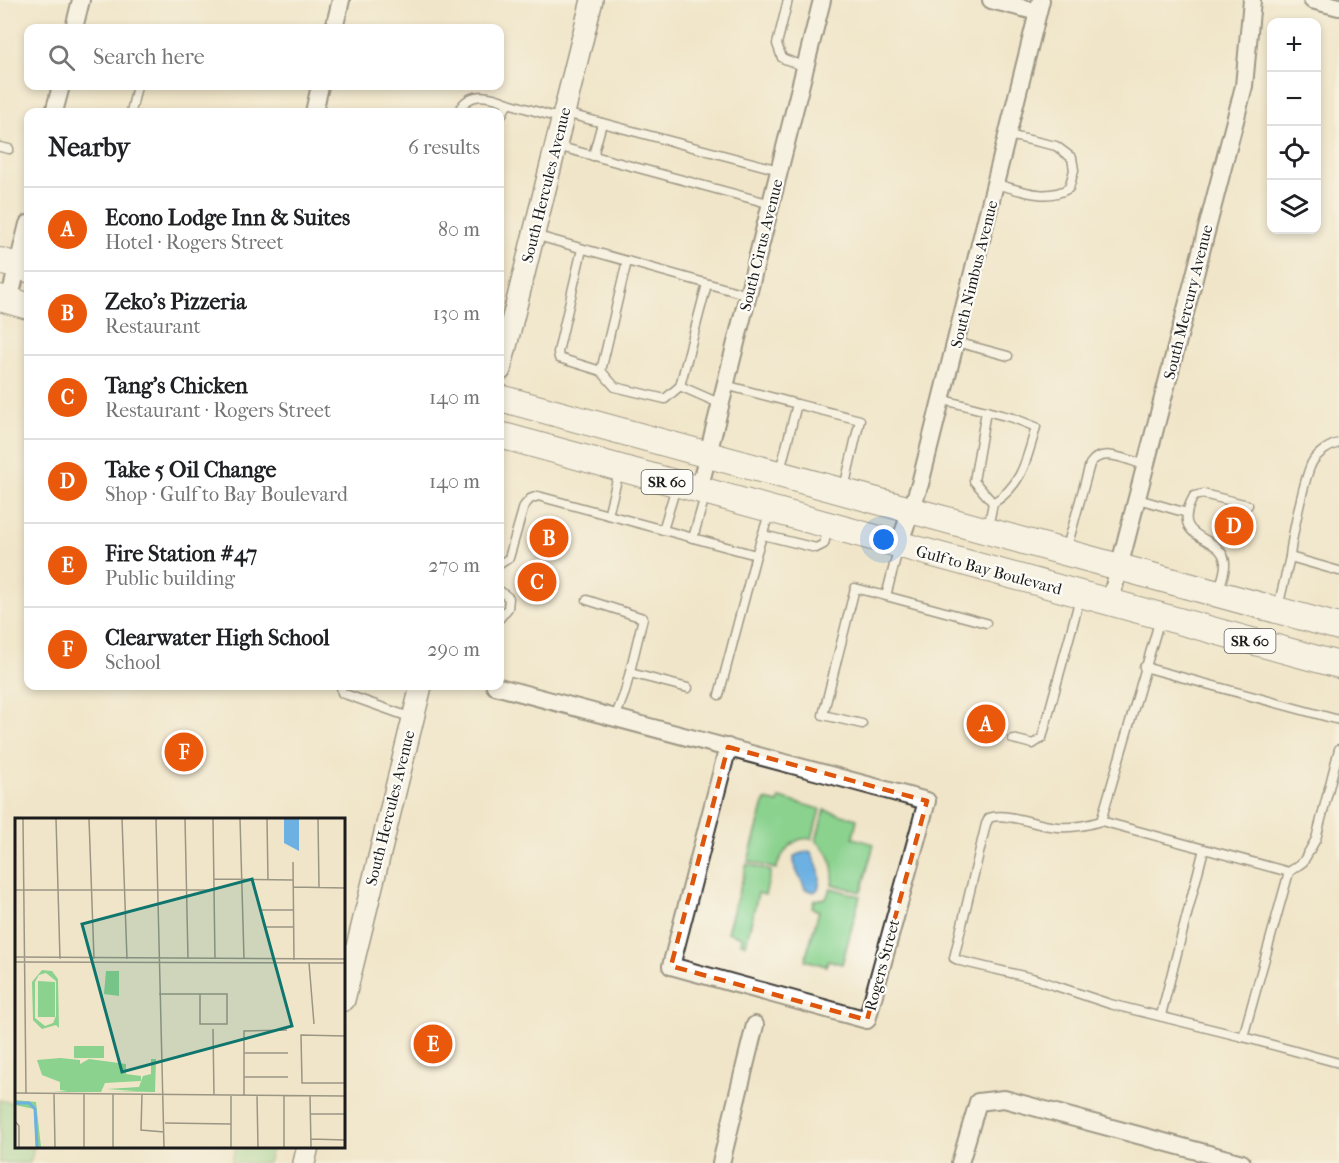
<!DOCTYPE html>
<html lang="en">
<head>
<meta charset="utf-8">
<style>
	:root { --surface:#fff; --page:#f6f6f6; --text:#202124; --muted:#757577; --line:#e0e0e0; --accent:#ea580c }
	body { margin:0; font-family:"IM FELL French Canon",serif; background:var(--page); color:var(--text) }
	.controls { position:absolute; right:18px; top:18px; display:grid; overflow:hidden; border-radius:12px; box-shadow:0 3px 9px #0003 }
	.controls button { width:54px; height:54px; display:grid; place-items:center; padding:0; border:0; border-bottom:2px solid var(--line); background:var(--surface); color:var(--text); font:30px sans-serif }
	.you { position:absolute; left:884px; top:540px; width:21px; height:21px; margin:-15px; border:4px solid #fff; border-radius:50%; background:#1a73e8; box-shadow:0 0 0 9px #1a73e833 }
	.badge { display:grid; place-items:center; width:39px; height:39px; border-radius:50%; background:var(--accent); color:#fff; font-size:20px; font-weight:700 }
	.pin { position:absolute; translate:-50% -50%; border:3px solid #fff; box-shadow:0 2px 6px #0006 }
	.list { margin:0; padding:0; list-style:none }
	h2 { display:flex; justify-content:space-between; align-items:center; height:78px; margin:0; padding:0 24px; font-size:26px }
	h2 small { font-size:20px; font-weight:400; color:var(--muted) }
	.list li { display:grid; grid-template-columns:39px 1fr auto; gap:18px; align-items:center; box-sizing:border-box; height:84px; padding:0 24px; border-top:2px solid var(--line) }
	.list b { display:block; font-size:22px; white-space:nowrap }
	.list p { margin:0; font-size:20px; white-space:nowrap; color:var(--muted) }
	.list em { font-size:20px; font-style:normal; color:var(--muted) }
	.icon { flex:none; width:33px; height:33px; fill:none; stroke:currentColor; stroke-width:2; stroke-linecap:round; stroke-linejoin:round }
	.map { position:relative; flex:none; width:1339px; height:1163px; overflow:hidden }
	.search { position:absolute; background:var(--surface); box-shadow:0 3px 9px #0003; left:24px; top:24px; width:480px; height:66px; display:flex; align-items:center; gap:15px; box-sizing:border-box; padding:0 21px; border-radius:12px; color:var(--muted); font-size:22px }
	.panel { position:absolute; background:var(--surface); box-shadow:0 3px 9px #0003; left:24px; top:108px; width:480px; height:582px; border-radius:12px }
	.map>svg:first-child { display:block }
	.green { fill:#8ad28e; stroke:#537755; stroke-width:1.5 }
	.water { fill:#6cb1e2; stroke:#44667f; stroke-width:1.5 }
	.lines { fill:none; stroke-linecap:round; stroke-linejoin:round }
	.service-casing { stroke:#3c3a36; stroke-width:11 }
	.minor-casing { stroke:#3c3a36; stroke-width:20 }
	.tertiary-casing { stroke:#3c3a36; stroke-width:24 }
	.primary-casing { stroke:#3c3a36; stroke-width:28 }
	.service { stroke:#fff; stroke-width:8 }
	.minor { stroke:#fff; stroke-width:16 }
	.tertiary { stroke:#fff; stroke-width:21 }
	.primary { stroke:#fff; stroke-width:26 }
	.marked { fill:none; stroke:#de560d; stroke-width:4.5; stroke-dasharray:12 8; stroke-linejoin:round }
	.labels { text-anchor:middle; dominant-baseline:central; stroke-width:4.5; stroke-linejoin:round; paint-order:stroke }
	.shield { fill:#fdfcf7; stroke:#605f5e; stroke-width:1.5 }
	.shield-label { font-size:15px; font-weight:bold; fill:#1c1c1c }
	.street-label { font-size:16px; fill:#1c1c1c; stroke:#fdfcf7 }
	.inset-river { fill:none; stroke:#6cb1e2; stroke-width:3 }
	.inset-road { fill:none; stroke:#9b9584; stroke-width:1.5 }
	.view { fill:#0f766e; fill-opacity:0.15; stroke:#0f766e; stroke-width:3 }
	.inset-edge { fill:none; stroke:#1c1c1c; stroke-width:3 }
</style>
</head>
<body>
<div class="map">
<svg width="1339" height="1163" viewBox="0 0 1339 1163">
	<rect width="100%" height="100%" fill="#fdfcf7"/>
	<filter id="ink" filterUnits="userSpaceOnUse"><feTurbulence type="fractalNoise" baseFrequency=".0167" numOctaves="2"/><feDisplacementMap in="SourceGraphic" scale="12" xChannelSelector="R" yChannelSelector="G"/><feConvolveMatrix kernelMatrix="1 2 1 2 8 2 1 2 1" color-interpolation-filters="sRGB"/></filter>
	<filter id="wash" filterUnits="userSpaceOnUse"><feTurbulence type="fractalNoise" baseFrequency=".008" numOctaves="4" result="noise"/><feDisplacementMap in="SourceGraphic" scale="24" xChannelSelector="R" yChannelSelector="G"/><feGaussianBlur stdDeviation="1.35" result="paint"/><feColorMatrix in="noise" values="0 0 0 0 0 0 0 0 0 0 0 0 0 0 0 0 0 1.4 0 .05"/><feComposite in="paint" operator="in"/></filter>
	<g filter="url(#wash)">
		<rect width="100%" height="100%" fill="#f0e5c9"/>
		<g class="green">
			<path d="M780,798L820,809L812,839C792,835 782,853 776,869L748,861L765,800L778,803Z"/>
			<path d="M824,810L857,819L853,838L874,844L861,892L832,884C836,867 830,851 816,841Z"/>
			<path d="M747,864L771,871L765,895L758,893L746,944L741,943L742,937L727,932Z"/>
			<path d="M831,888L860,896L842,964L828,960L826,966L805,960L819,911L812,908L814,900L826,898Z"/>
			<path d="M0,1100L16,1104V1146L34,1147L30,1163H0Z"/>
			<path d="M236,1147V1146L272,1147L268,1163H231Z"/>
		</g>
		<path class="water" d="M808,851L811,852C817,864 823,874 818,889L814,892L805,889C801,877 793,870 794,856Z"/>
	</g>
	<g filter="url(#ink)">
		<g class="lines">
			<defs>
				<g id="service">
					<path d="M788,0L777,44L782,58L805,67"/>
					<path d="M508,103L562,119"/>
					<path d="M131,112L137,86"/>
					<path d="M458,112C469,90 489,95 508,103L500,118"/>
					<path d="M565,113L779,170"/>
					<path d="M557,146L771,204"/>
					<path d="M0,147L9,149"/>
					<path d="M593,156L602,123"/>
					<path d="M996,184C1020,190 1046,202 1069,188L1074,170L1072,158L1056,146L1008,135"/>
					<path d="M534,235L748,295"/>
					<path d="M582,249L558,352L559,358L601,371L615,387L665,399L680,386L707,284"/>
					<path d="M956,342L1008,356"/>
					<path d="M601,371L627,261"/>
					<path d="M725,385L797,404L780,471"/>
					<path d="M680,386L721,404"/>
					<path d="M940,399L1013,418L1036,427C1027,458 1022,486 993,503L988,528"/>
					<path d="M797,404L860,420L844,488"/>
					<path d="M986,411L974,481L993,503"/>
					<path d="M1138,499L1187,513"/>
					<path d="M608,515L619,472"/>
					<path d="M663,530L676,487"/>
					<path d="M763,535L816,548L824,544L828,528"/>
					<path d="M693,538L705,496"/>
					<path d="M1066,551L1090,464C1102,446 1128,461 1146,465"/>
					<path d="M1290,557C1291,542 1305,473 1313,461C1318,453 1330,445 1339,443"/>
					<path d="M500,564L509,558L524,506L530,499L538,496L756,555L770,511"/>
					<path d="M1219,590C1221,582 1226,571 1225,562C1222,533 1167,543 1194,496L1203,494L1248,505"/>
					<path d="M500,591L509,598L508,608L500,618"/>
					<path d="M886,596L986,623"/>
					<path d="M587,600L643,618L625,692L615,718"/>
					<path d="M1278,607L1290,557L1339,571"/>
					<path d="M1160,619L1101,821L1289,872L1243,1037L1339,1063"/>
					<path d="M1144,667L1339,720"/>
					<path d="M630,673L688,688"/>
					<path d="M341,686L342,693L412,718"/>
					<path d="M719,695L756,555"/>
					<path d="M862,724L823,715L855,588L886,596L899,546"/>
					<path d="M1013,739L1033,744L1042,738L1080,598"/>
					<path d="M1101,821C1085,826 1066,829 1050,826C1032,824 1006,812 989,818L986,824L954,958L960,961L1032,978L1110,1004L1243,1037"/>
					<path d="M1289,872L1303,862L1316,839L1339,749"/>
					<path d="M1161,1015L1204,849"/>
				</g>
				<g id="minor">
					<path d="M991,0L1038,12"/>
					<path d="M1312,0L1339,7"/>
					<path d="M74,28L81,0"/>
					<path d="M334,28L341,0"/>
					<path d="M54,112L61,86"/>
					<path d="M314,112L320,86"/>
					<path d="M9,301L28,224"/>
					<path d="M699,490L822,0"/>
					<path d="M899,545L920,484L1041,0"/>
					<path d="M1110,602L1244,86L1252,0"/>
					<path d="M495,686C638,725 783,762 927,801L867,1020L671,966L728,747"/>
					<path d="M721,1163L755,1025"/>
					<path d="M960,1163L978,1102L1004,1099L1242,1163"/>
				</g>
				<g id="tertiary">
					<path d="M500,370L592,0"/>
					<path d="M344,1000L421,686"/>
					<path d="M304,1163L308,1146"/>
				</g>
				<g id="primary">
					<path d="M0,261L28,269"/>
					<path d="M0,298L28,306"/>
					<path d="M500,398L1339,627"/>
					<path d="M500,435L1339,665"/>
				</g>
			</defs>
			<use href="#service" class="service-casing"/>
			<use href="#minor" class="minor-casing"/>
			<use href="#tertiary" class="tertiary-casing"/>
			<use href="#primary" class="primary-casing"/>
			<use href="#service" class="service"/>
			<use href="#minor" class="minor"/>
			<use href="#tertiary" class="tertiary"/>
			<use href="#primary" class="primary"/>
		</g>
	</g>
	<path d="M0 0H1339V1163H0ZM728,747L927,801L867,1020L671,966Z" fill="#f0e5c9" fill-opacity=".55" fill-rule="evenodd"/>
	<path class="marked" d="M728,747L927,801L867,1020L671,966Z"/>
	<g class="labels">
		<g class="shield">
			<rect x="641.5" y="470" width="51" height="24" rx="4.5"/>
			<rect x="1224.5" y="629" width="51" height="24" rx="4.5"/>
		</g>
		<g class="shield-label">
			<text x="667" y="482">SR 60</text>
			<text x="1250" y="641">SR 60</text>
		</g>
		<g class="street-label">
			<text transform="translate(546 185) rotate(-76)">South Hercules Avenue</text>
			<text transform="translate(761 245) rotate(-76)">South Cirus Avenue</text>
			<text transform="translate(974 274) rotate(-76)">South Nimbus Avenue</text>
			<text transform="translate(1188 302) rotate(-76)">South Mercury Avenue</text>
			<text transform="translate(989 570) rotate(15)">Gulf to Bay Boulevard</text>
			<text transform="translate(390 808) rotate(-76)">South Hercules Avenue</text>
			<text transform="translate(882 965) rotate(-75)">Rogers Street</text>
		</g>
	</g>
	<g transform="translate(15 818)">
		<rect width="330" height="330" fill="#f0e5c9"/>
		<path d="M27,152L37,153L43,161L44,210L41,207L27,211L18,202L17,164ZM31,155L41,163V198L38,205L30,208L20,200V164L24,157ZM91,153H104V178L89,176ZM23,163L40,164V199H23ZM59,228H89V240H59ZM45,240L65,242V246L74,241L111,246V256L126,258V263L90,265L86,274H38L52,273L45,272V264L27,257L22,242ZM136,241H141L140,274L93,273H120L92,271L124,269L128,258L136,256ZM0,282L21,284L26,329H21L19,291L0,287Z" fill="#8ad28e" fill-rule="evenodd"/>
		<path d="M269,1H284V33L269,25Z" fill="#6cb1e2"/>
		<path class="inset-river" d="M0,285H14L20,291L22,329"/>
		<path class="inset-road" d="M8,1L11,275M41,1L45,141M74,1L79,141M107,1L112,141M141,1L149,329M170,1L173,141M198,1L200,141M225,1L229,141M252,1L253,62M303,1L304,69M278,44L279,142M199,61L278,62M278,69L330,70M0,72H199M247,92H279M251,109H279M0,139L330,141M0,144L330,145M294,145L299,206M144,176H212V206H185V176M198,211L199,277M330,218L286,217L287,265H330M229,235H273M229,259H273M0,275L330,278M39,276L40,329M69,276V329M98,276V329M127,276L126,312L149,314M229,277V213L272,212M242,278L243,329M269,278V329M295,278L296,329M296,296H330M0,303L4,308V329M150,305L216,306M296,321L330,322M216,329V277"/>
		<path class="view" d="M237,61L277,208L107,254L67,106Z"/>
		<rect width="330" height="330" class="inset-edge"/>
	</g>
</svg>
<div class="controls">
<button>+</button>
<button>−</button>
<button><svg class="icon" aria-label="locate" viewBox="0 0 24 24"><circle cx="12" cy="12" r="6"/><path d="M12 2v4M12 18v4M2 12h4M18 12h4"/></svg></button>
<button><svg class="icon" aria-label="layers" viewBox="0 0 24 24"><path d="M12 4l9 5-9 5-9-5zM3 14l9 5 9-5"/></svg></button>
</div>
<div class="you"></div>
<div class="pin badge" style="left:986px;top:724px">A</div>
<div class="pin badge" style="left:549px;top:538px">B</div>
<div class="pin badge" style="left:537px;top:582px">C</div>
<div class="pin badge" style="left:1234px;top:526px">D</div>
<div class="pin badge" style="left:433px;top:1044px">E</div>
<div class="pin badge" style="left:184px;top:752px">F</div>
<div class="search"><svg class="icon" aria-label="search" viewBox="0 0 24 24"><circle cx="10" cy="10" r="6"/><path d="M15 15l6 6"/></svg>Search here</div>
<section class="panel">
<h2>Nearby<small>6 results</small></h2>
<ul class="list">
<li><span class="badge">A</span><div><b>Econo Lodge Inn &amp; Suites</b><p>Hotel · Rogers Street</p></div><em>80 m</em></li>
<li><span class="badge">B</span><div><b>Zeko's Pizzeria</b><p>Restaurant</p></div><em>130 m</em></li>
<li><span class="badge">C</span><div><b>Tang's Chicken</b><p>Restaurant · Rogers Street</p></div><em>140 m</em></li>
<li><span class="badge">D</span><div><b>Take 5 Oil Change</b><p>Shop · Gulf to Bay Boulevard</p></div><em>140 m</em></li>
<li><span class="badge">E</span><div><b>Fire Station #47</b><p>Public building</p></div><em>270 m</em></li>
<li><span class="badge">F</span><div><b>Clearwater High School</b><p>School</p></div><em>290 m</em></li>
</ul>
</section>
</div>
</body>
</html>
